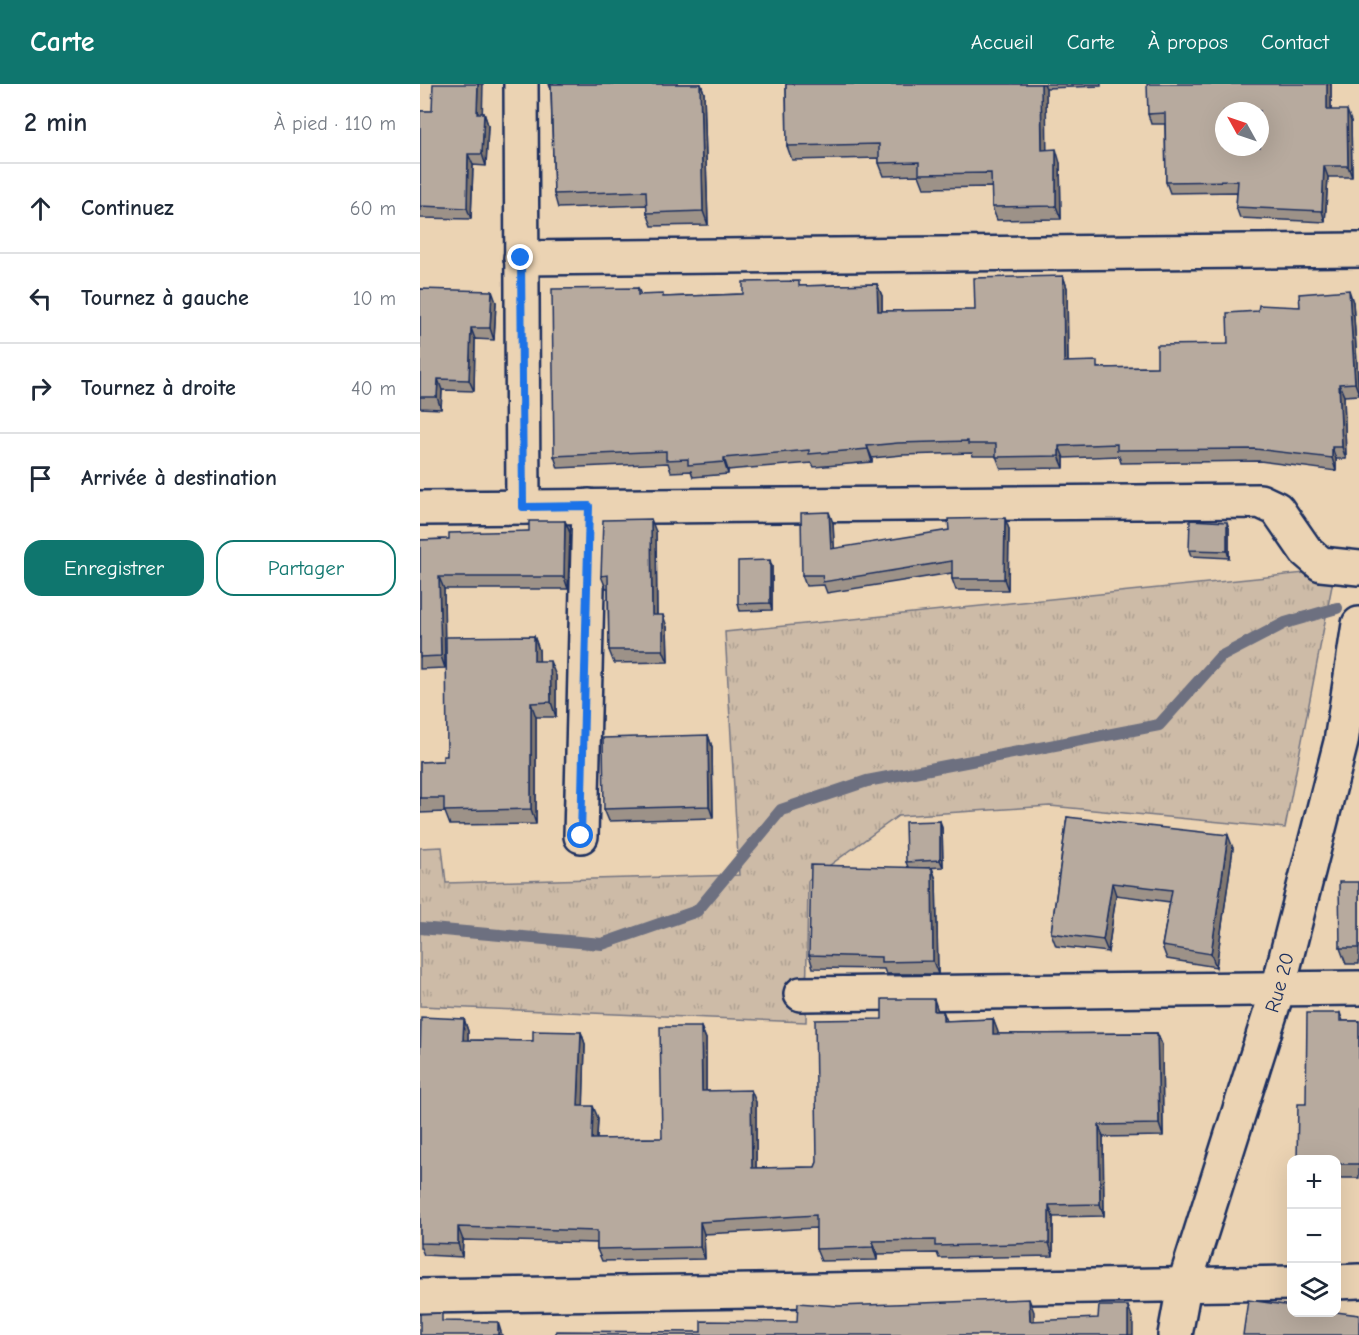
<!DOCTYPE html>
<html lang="fr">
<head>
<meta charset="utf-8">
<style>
	:root { --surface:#fff; --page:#f6f6f7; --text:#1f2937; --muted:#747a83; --line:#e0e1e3; --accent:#0f766e }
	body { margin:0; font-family:"Comic Neue",sans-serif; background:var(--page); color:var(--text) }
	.controls { position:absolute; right:18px; bottom:18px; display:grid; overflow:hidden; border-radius:12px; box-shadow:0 6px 24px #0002 }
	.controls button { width:54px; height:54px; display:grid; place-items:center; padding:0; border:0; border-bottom:2px solid var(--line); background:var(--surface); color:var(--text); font:30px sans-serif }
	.compass { position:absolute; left:795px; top:18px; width:54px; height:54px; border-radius:50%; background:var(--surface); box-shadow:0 6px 24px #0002; rotate:310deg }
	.stop { position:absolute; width:18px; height:18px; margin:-14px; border:4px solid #1a73e8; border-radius:50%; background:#fff }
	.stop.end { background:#1a73e8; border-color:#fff; box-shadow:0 2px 6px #0008 }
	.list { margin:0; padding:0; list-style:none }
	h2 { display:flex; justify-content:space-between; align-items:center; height:78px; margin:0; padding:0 24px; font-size:26px }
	h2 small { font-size:20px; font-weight:400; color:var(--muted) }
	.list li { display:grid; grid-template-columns:39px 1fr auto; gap:18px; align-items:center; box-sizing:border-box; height:90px; padding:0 24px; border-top:2px solid var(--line) }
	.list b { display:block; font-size:22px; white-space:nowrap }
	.list em { font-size:20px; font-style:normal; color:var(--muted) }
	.actions { display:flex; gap:12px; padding:18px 24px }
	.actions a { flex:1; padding:14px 0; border:2px solid var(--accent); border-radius:18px; text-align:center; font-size:21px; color:var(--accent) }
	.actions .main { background:var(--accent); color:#fff }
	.icon { flex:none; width:33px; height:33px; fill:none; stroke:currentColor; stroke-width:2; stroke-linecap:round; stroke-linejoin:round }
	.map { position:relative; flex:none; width:939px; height:1251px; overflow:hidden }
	header { display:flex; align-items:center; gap:36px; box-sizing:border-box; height:84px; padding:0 30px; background:var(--accent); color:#fff }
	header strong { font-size:28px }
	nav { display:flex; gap:33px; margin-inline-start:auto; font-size:21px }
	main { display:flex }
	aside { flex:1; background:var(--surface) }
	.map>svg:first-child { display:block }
	.grass { fill:url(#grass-tufts); stroke:#747582; stroke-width:1.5 }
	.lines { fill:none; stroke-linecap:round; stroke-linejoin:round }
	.stream { stroke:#6d7080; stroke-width:12 }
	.minor-casing { stroke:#1b2f5e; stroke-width:38 }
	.minor { stroke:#ebd3b3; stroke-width:33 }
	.wall { fill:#9d9288; stroke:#1b2f5e; stroke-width:1.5 }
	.shaded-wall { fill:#80776f; stroke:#1b2f5e; stroke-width:1.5 }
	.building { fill:#b7aa9e; stroke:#1b2f5e; stroke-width:1.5; fill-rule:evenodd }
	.route { stroke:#1a73e8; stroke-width:8 }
	.labels { text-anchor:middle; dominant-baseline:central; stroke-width:6; stroke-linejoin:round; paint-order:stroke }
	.street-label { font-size:20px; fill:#1b2f5e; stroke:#ebd3b3 }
</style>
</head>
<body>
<header>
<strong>Carte</strong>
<nav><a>Accueil</a><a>Carte</a><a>À propos</a><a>Contact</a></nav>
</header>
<main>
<aside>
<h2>2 min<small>À pied · 110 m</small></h2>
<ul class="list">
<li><svg class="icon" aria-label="ahead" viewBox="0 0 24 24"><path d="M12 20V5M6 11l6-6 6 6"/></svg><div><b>Continuez</b></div><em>60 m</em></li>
<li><svg class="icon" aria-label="left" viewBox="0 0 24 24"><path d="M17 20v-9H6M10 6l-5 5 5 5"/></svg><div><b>Tournez à gauche</b></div><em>10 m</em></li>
<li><svg class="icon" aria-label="right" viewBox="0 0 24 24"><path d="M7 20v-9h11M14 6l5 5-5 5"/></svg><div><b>Tournez à droite</b></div><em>40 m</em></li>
<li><svg class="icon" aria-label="arrive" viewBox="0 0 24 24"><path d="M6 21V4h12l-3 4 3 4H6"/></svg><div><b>Arrivée à destination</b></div></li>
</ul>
<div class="actions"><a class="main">Enregistrer</a><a>Partager</a></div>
</aside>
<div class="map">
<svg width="939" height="1251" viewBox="0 0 939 1251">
	<defs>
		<pattern id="grass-tufts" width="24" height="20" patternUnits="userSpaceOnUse" patternTransform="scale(1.5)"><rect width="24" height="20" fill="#cdbba7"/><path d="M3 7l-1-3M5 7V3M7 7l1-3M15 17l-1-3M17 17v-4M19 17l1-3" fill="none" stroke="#afa192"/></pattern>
	</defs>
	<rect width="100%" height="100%" fill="#ebd3b3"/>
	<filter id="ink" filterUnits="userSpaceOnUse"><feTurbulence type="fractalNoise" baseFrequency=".0167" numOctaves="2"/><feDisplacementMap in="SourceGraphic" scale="12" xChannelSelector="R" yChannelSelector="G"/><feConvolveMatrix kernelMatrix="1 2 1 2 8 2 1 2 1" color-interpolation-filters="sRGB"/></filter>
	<g filter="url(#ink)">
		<path class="grass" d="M915,486L865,744L630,722L478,732L388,797L386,938L0,922V764L22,763L26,799L319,791L305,548Z"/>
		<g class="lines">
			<path class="stream" d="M0,844L182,860L277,827L361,726L447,697L739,641L800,573L865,539L917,524"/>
			<defs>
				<g id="minor">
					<path d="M101,0L103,423"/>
					<path d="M101,174L939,166"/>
					<path d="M0,424L840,417L857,425L886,467L901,480L939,484"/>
					<path d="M161,752L169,422"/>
					<path d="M381,910L939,904"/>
					<path d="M916,1198L939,1197"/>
					<path d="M0,1212L872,1199"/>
					<path id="s1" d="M755,1251L764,1202L858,905L921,658L939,540"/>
				</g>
			</defs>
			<use href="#minor" class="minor-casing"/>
			<use href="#minor" class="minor"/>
		</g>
		<g class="wall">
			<path d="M129,0H281L284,9L288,141L232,142L227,129V121L138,124L134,110L131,6Z"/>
			<path d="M366,0H681V2L626,4V66L640,79L641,135L577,136L572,123V103L504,104L499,91L464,92L459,79V74L372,76L367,62Z"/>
			<path d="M911,0V26L931,37L932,93H908L905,138L820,134L816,123L817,108L750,109L746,98L745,40H731L728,30Z"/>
			<path d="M0,27L64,29L68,41L66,82L53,81L51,135L0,134Z"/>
			<path d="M643,192L647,204L648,278L680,284L737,283L808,260L838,227L933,218L939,311L924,312L926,375H916V387L840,377L701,379L699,372L644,374V384L581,385L576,372H553L552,369L482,371L452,374V378L394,383L392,379L318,385L308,386V390L273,393L271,387L251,388L248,379L138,384L134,372L218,204L221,211L244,213L323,210L380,202L457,200L462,212V227L555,226Z"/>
			<path d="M0,205L76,218L74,256L55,255L54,307L22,306L21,325L0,324Z"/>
			<path d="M145,437L150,449L148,505H24L25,584L0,585V456L29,455L109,447Z"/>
			<path d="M413,439L414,465L589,445L588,506H536L532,495V489L407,509L404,501L386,502L382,491Z"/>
			<path d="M809,444V474L771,472L769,466Z"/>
			<path d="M236,448L237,531L247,543L248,578L194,579L189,566L188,504H186L181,492Z"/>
			<path d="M352,483V526L320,527L318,520Z"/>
			<path d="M114,552L119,566V577L136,592V633H116V740L30,741L25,728L0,729V678L23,677Z"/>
			<path d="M288,651L292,663L293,734L189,737L184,725Z"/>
			<path d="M647,733L813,764L796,883L747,875L742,862L750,818L696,811L688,868L636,862L631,849Z"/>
			<path d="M520,737L522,744L523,783L502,784H512L516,796L518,890H466L464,885L393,884L389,871L488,783L486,778Z"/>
			<path d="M939,798V880H926L920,864Z"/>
			<path d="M518,927H523L527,937L573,935L578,950L737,949L742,961L743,1052L683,1053L684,1132L633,1133V1172L519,1174L517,1169L457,1170V1176L401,1177L396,1165V1144L284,1150L285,1175L182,1177L177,1165V1159L43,1156L42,1173L4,1171L1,1164H0V974L44,935L48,947V956L113,957L161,948L165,960L163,1022L178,1034L177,1055L242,1054L281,943L286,955V1007L336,1018V1084L395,1083L462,935Z"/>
			<path d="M920,929L923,937H939V1094H916V1076L886,1020Z"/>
		</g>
		<g class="shaded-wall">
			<path d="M58,0H63L62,41L57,29Z"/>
			<path d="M280,0H281L284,9L288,141L283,127Z"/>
			<path d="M621,0H624L626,4L627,79L622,66Z"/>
			<path d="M907,0H911V37L907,26Z"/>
			<path d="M927,26L931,37L932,93L928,82Z"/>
			<path d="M64,29L68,41L66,82L62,70Z"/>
			<path d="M636,65L640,79L641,135L636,122Z"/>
			<path d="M48,70L53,81L51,135L47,124Z"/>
			<path d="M904,82L908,93L905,138L902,127Z"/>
			<path d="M643,192L647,204L648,290L644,278Z"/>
			<path d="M457,200L462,212V239L458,227Z"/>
			<path d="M929,206L933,218L939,310L935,299Z"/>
			<path d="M72,207L76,218L74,256L70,244Z"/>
			<path d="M51,244L55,255L54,307L49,296Z"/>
			<path d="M18,295L22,306L21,325L17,313Z"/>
			<path d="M919,300L924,312L926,375L922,363Z"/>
			<path d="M447,362L452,374V378L448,365Z"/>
			<path d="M639,362L644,374V384L639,372Z"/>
			<path d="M912,363L916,375V387L912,374Z"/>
			<path d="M304,374L308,386V390L304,378Z"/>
			<path d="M409,428L413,439L415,476L411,465Z"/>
			<path d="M585,434L589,445L588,506L584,495Z"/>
			<path d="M231,435L236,448L237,543L232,531Z"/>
			<path d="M145,437L150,449L148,505L144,493Z"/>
			<path d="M807,438L809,444V474L807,467Z"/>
			<path d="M350,476L352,483V526L350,519Z"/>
			<path d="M19,493L24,505L25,584L21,572Z"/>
			<path d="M243,531L247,543L248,578L243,566Z"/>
			<path d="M114,552L119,566L120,592L114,577Z"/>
			<path d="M130,577L136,592V633L131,618Z"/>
			<path d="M111,619L116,633V740L111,725Z"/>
			<path d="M288,651L292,663L293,734L289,722Z"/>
			<path d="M520,737L522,744L523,783L520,776Z"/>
			<path d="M808,751L813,764L796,883L791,870Z"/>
			<path d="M512,784L516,796L518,890L513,877Z"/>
			<path d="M692,799L696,811L688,868L683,856Z"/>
			<path d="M514,915L518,927H514Z"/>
			<path d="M523,927L527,939L523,937Z"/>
			<path d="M44,935L48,947V968L43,956Z"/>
			<path d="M573,935L578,948V962L573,950Z"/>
			<path d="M281,943L286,955V1019L282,1007Z"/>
			<path d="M161,948L165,960L163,1034L158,1022Z"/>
			<path d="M737,949L742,961L743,1052L739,1040Z"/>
			<path d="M331,1006L336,1018V1096L332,1084Z"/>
			<path d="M173,1022L178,1034L176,1067L172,1055Z"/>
			<path d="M679,1041L683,1053L684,1132L680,1120Z"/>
			<path d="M629,1121L633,1133V1172L629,1159Z"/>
			<path d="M280,1138L284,1150L285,1175L280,1163Z"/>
			<path d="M38,1143L43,1156L42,1173L38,1160Z"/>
			<path d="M453,1157L457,1170V1176L453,1163Z"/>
			<path d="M609,1215L614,1228V1250L610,1237Z"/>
			<path d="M708,1222L713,1236V1251H708Z"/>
			<path d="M78,1238L82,1251H78Z"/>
		</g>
		<g class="building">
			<path d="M13,0H58L57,29H64L62,70H48L47,124L0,122V27H12Z"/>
			<path d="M131,0H280L283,127L227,129L226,107L134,110Z"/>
			<path d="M366,0H621L622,66L636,65V122L572,123L571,89L499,90V78L459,79V60L367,62Z"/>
			<path d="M727,0H907V26H927L928,82H904L902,127L816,123L818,97L746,98L745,29L728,30ZM804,27H840V63H804Z"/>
			<path d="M643,192L644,278L677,277V284L737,283V261L808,260L807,229L838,227L839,221L880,223L879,210L929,206L935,299L919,300L922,363H912V374L835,365L697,366V360L639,362V372L576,373V360H548V357L478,359L447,362L448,365L389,370V366L314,373L304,374V378L268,381V375L246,376V367L134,372L132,205L218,204V211L243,210V213L323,210V198L379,197V202L457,200L458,227L555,226L554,194Z"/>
			<path d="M0,205L72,207L70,244H51L49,296L18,295L17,313H0Z"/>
			<path d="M409,428L411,465L529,446L528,435L585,434L584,495H532V477L403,498L402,491H382L381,429Z"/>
			<path d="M231,435L232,531H243V566H189L188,491L181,492L183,436Z"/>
			<path d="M770,436L807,438V467L769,466Z"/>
			<path d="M109,437H145L144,493H19L21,572L0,573V456L29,455V449L109,447Z"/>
			<path d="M350,476V519L318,520V477Z"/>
			<path d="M114,552V577H130L131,618L111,619V725L24,727V714H0V678L23,677V672H27L26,553Z"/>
			<path d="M288,651L289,722L184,725L183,654Z"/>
			<path d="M647,733L808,751L791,870L742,862L752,806L692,799L683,856L631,849Z"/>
			<path d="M520,737V776L486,778L485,738Z"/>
			<path d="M391,781L512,784L513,877L461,878V873L389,871Z"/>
			<path d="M919,798H939V864H920Z"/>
			<path d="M462,915H514V927H523V937L573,935V950L737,949L739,1040L679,1041L680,1120L629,1121V1159L515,1162V1156L453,1157V1163L396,1165V1131L280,1138V1163L177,1165V1147L38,1143V1160L0,1159V974L1,933L44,935L43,956L113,957V947L161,948L158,1022H173L172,1055L242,1054L240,943H281L282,1007L331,1006L332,1084L395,1083L397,1078L395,936L462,935Z"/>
			<path d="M887,929H920V937H939V1080H916V1076H877L878,1020H886Z"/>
			<path d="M609,1215L610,1237L678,1234L679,1222H708V1251H136V1247L281,1248V1237L377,1238L378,1219L418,1222Z"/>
			<path d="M828,1216L872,1222V1228H916L939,1231V1251H823Z"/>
			<path d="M22,1229V1237L78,1238V1251H0V1230Z"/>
		</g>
	</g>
	<g class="lines" filter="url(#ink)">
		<path class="route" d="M101,174L103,423L169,422L161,752"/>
	</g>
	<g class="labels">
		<g class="street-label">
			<text stroke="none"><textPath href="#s1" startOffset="368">Rue 20</textPath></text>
		</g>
	</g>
</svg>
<div class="controls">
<button>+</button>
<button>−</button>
<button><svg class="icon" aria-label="layers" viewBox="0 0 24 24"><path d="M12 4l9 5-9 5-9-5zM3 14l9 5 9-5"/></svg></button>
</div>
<svg class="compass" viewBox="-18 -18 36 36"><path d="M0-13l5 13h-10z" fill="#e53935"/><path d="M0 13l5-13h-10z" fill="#747a83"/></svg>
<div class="stop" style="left:161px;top:752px"></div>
<div class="stop end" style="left:101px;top:174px"></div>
</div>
</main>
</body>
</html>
